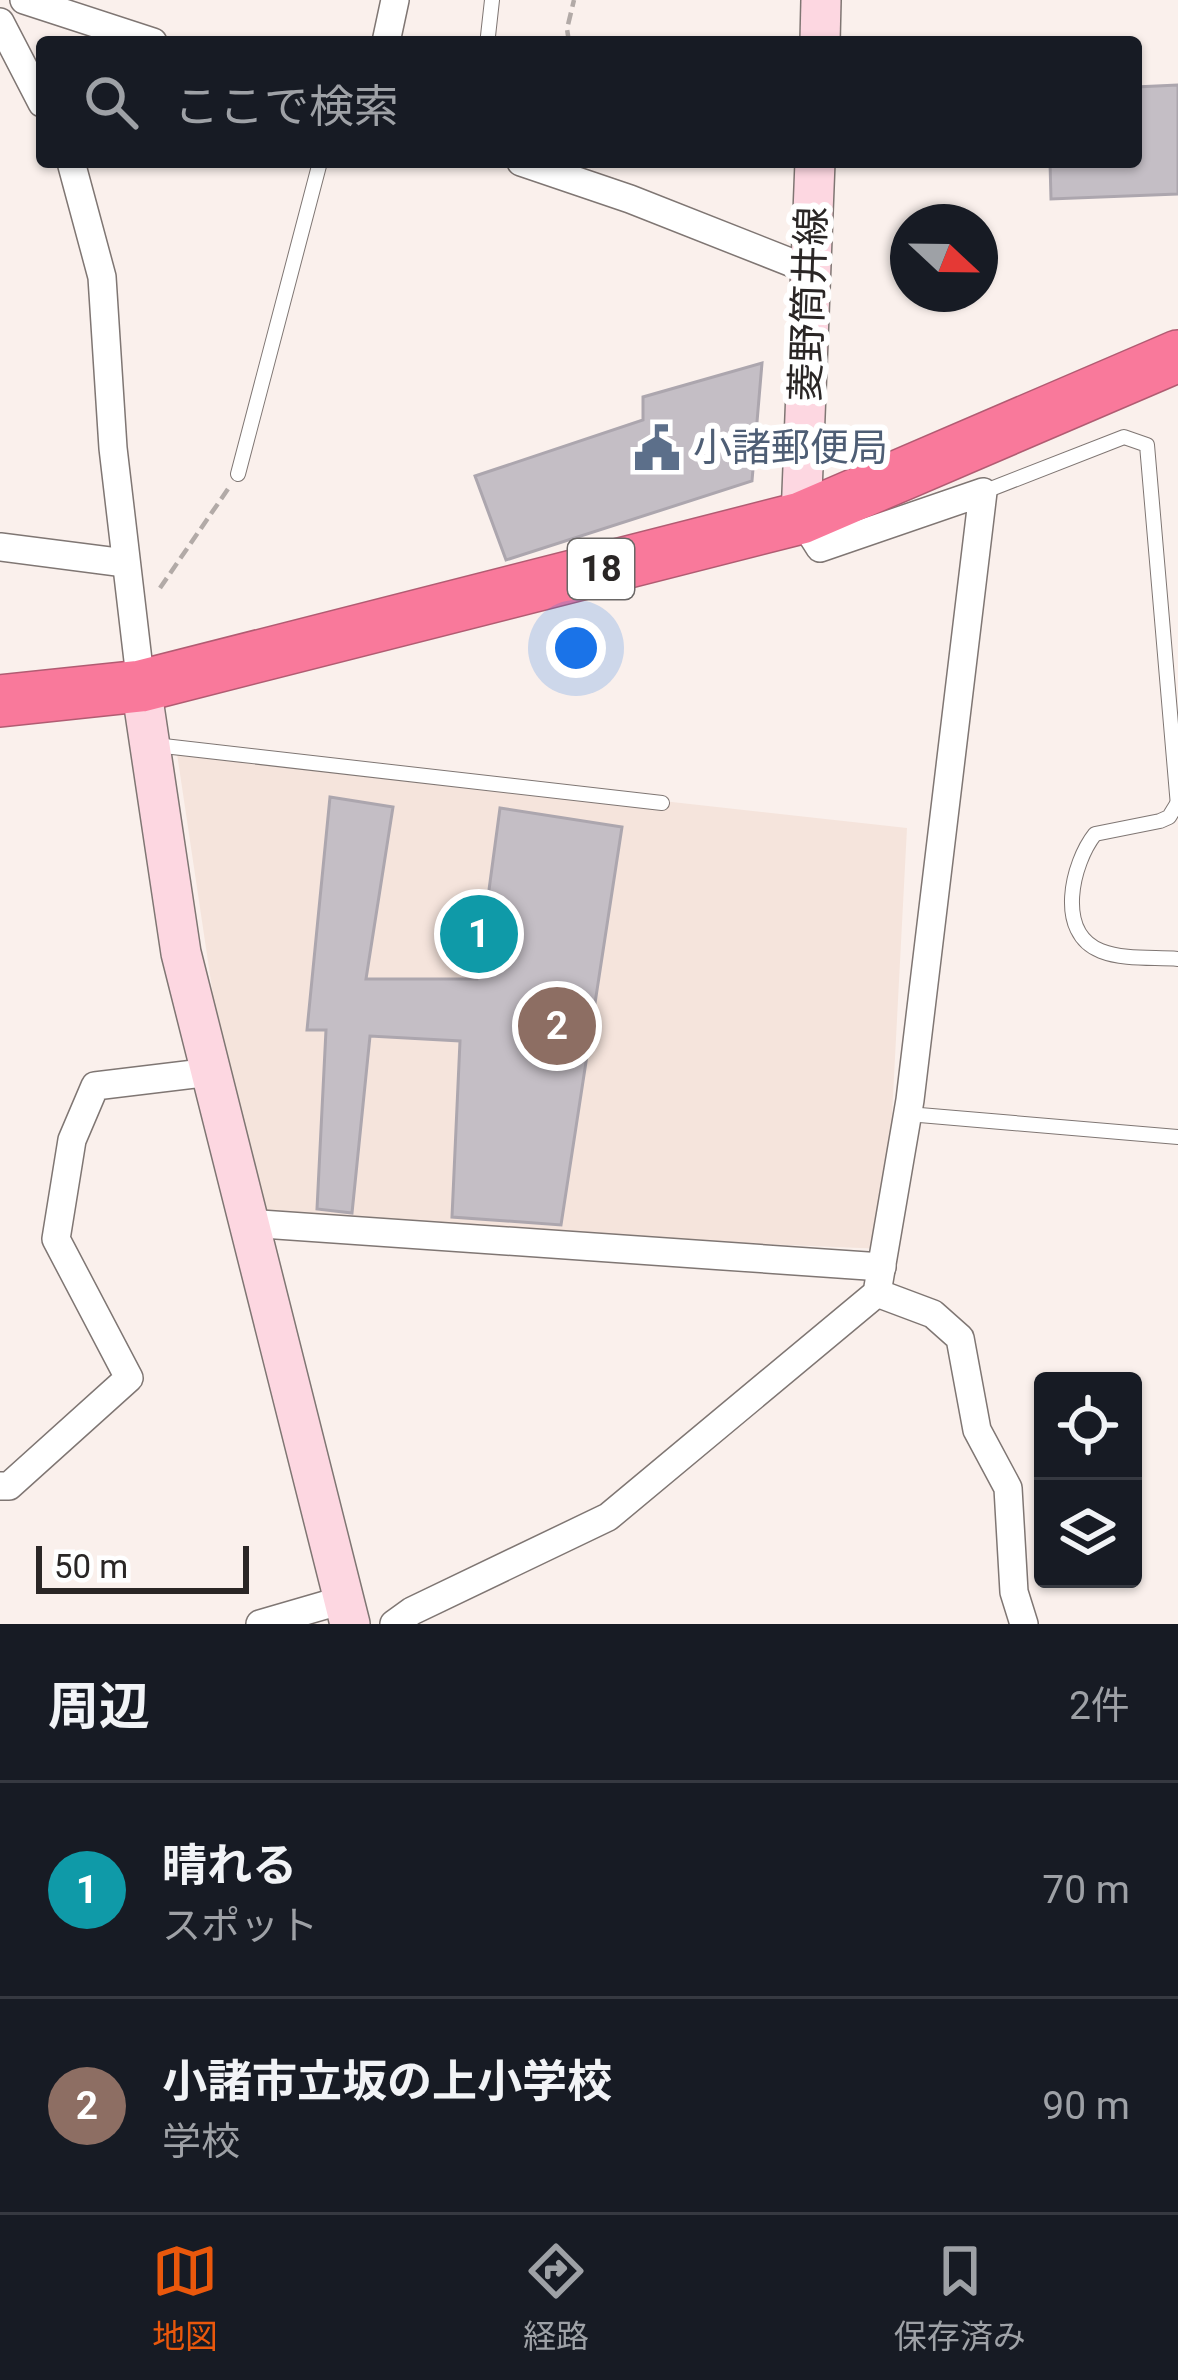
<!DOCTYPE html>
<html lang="ja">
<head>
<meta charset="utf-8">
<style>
	:root { --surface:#171b24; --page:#242831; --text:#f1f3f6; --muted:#9ea1a6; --line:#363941; --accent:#ea580c }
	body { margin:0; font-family:Roboto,"Noto Sans JP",sans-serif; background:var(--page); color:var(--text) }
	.controls { position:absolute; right:36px; bottom:36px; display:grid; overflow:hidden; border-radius:12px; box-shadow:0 3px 9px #0004 }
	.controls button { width:108px; height:108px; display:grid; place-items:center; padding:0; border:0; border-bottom:3px solid var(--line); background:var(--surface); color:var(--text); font:60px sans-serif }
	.compass { position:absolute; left:890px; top:204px; width:108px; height:108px; border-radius:50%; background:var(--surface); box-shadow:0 3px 9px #0004; rotate:112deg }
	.scale { position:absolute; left:36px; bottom:30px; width:213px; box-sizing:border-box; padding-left:12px; border:6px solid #2a2625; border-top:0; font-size:33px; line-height:42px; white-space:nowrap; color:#2a2625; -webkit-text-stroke:9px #fff; paint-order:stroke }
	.you { position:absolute; left:576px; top:648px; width:42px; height:42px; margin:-30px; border:9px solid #fff; border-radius:50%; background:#1a73e8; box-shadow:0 0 0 18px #1a73e833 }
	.badge { display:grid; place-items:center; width:78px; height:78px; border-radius:50%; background:var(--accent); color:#fff; font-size:39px; font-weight:700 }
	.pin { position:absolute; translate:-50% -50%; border:6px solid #fff; box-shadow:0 3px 12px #0006 }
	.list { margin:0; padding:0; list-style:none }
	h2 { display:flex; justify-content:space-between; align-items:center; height:156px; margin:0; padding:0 48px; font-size:51px }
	h2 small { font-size:39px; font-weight:400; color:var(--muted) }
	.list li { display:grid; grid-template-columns:78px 1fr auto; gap:36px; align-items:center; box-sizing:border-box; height:216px; padding:0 48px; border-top:3px solid var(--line) }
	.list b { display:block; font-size:45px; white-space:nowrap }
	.list p { margin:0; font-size:39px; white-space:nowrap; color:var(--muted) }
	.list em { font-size:39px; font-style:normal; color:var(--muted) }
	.icon { flex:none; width:66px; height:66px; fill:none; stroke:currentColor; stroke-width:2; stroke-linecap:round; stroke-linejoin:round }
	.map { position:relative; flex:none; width:1178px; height:1624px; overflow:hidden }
	.search { position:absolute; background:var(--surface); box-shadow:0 3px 9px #0004; left:36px; right:36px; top:36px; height:132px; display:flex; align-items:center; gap:30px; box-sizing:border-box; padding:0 42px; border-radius:12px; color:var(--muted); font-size:45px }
	.sheet { height:588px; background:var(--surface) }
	nav { display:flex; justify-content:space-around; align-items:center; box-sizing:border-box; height:168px; border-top:3px solid var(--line); background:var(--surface); font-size:33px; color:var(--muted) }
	nav a { display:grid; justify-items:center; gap:6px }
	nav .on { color:var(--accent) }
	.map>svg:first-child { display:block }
	.built { fill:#f5e4dc }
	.building { fill:#c4bec5; stroke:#aca6ae; stroke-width:3 }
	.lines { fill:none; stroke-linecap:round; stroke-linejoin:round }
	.lane-casing { stroke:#7f7673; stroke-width:16 }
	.street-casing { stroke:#7f7673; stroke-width:30 }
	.secondary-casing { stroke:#7f7673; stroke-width:42 }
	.highway-casing { stroke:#b15c72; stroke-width:54 }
	.path { stroke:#b2aaa7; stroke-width:4.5; stroke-dasharray:12 6; stroke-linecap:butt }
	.lane { stroke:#fff; stroke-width:14 }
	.street { stroke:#fff; stroke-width:27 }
	.secondary { stroke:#fdd7e1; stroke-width:39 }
	.highway { stroke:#f9799b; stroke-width:51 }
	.labels { text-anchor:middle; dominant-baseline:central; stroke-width:12; stroke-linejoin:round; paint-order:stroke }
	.shield { fill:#fff; stroke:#6a6766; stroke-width:3 }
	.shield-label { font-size:36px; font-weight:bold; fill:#2a2625 }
	.street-label { font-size:39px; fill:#2a2625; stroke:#fff }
	.service-label { font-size:39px; fill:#4e5e75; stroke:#fff; text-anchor:start }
</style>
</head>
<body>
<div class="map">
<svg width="1178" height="1624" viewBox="0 0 1178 1624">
	<rect width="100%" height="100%" fill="#faf0ec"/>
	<path class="built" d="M176,747L907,828L885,1249L247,1223Z"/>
	<g class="building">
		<path d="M1178,85V194L1051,199L1050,162H1136V87Z"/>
		<path d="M762,363L752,481L506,560L475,476L643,420V397Z"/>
		<path d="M330,797L393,807L366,979H477L500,808L622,827L561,1225L452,1217L460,1041L370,1036L352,1213L317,1209L326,1030H307Z"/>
	</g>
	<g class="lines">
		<defs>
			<g id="lane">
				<path d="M488,36L492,0"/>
				<path d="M238,474L320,162"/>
				<path d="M983,492L1124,437L1147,445L1178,806"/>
				<path d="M155,745L662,803"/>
				<path d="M1177,804L1169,817L1160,821L1095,834C1072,863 1055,933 1101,951C1124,960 1154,957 1178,959"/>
				<path d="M908,1114L1178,1137"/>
			</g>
			<g id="street">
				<path d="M24,0L153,42"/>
				<path d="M0,22L42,103"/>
				<path d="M386,42L395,0"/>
				<path d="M71,162L102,277L113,448L141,686"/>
				<path d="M521,162L630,199L810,270"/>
				<path d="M0,547L125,563"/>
				<path d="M247,1223L882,1267"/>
				<path d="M877,1293L933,1314L960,1338L977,1430L1008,1488L1014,1592L1024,1624"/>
				<path d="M0,1486H9L129,1378L56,1239L72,1140L95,1086L211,1072"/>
				<path d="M260,1624L346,1599"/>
				<path d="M394,1624L412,1611L608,1517L877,1293L910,1100L983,492L820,548L801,518"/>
			</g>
			<g id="secondary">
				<path d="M820,42L821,0"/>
				<path d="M801,518L815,162"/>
				<path d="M141,686L181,953L350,1624"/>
			</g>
			<path id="highway" d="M0,701L141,686L801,518L1178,356"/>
		</defs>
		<use href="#lane" class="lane-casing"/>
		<use href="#street" class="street-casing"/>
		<use href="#secondary" class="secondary-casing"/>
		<use href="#highway" class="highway-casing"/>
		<g class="path">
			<path d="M569,42L567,29L574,0"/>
			<path d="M160,588L228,489"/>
		</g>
		<use href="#lane" class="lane"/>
		<use href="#street" class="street"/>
		<use href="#secondary" class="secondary"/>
		<use href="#highway" class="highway"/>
	</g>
	<defs>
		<symbol id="civic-bare" viewBox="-9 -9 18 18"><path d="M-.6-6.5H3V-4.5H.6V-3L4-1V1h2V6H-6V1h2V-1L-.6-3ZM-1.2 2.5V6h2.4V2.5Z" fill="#5c6f8a" stroke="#fff" stroke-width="2.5" paint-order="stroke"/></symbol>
	</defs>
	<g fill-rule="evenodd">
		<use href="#civic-bare" x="624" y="415" width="66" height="66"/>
	</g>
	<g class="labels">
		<rect class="shield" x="568" y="539" width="66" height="60" rx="9"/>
		<g class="shield-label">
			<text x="601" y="569">18</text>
		</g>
		<g class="street-label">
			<text transform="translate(809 304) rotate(-88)">菱野筒井線</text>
		</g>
		<g class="service-label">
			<text x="693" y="448">小諸郵便局</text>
		</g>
	</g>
</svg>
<div class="controls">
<button><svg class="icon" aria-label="locate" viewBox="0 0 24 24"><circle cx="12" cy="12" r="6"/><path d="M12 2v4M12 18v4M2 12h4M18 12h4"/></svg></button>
<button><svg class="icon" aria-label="layers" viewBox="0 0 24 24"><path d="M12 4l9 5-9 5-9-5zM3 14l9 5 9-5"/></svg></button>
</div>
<svg class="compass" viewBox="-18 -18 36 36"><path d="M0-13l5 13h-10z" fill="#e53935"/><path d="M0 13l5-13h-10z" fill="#9ea1a6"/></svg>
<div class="scale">50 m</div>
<div class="you"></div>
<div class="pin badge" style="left:479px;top:934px;background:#0f9aa8">1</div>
<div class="pin badge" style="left:557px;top:1026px;background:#8d6e63">2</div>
<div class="search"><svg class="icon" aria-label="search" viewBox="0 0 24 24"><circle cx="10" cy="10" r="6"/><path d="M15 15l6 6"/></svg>ここで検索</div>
</div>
<section class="sheet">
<h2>周辺<small>2件</small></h2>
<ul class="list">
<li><span class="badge" style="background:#0f9aa8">1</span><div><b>晴れる</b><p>スポット</p></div><em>70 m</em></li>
<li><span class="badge" style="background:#8d6e63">2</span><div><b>小諸市立坂の上小学校</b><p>学校</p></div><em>90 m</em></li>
</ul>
</section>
<nav>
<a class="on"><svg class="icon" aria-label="map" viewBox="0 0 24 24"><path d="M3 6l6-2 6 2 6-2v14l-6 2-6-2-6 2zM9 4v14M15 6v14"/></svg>地図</a>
<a><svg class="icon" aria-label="directions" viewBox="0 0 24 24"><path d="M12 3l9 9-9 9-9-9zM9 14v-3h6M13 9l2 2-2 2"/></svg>経路</a>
<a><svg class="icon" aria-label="saved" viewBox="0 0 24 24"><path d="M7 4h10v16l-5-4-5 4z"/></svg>保存済み</a>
</nav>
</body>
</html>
